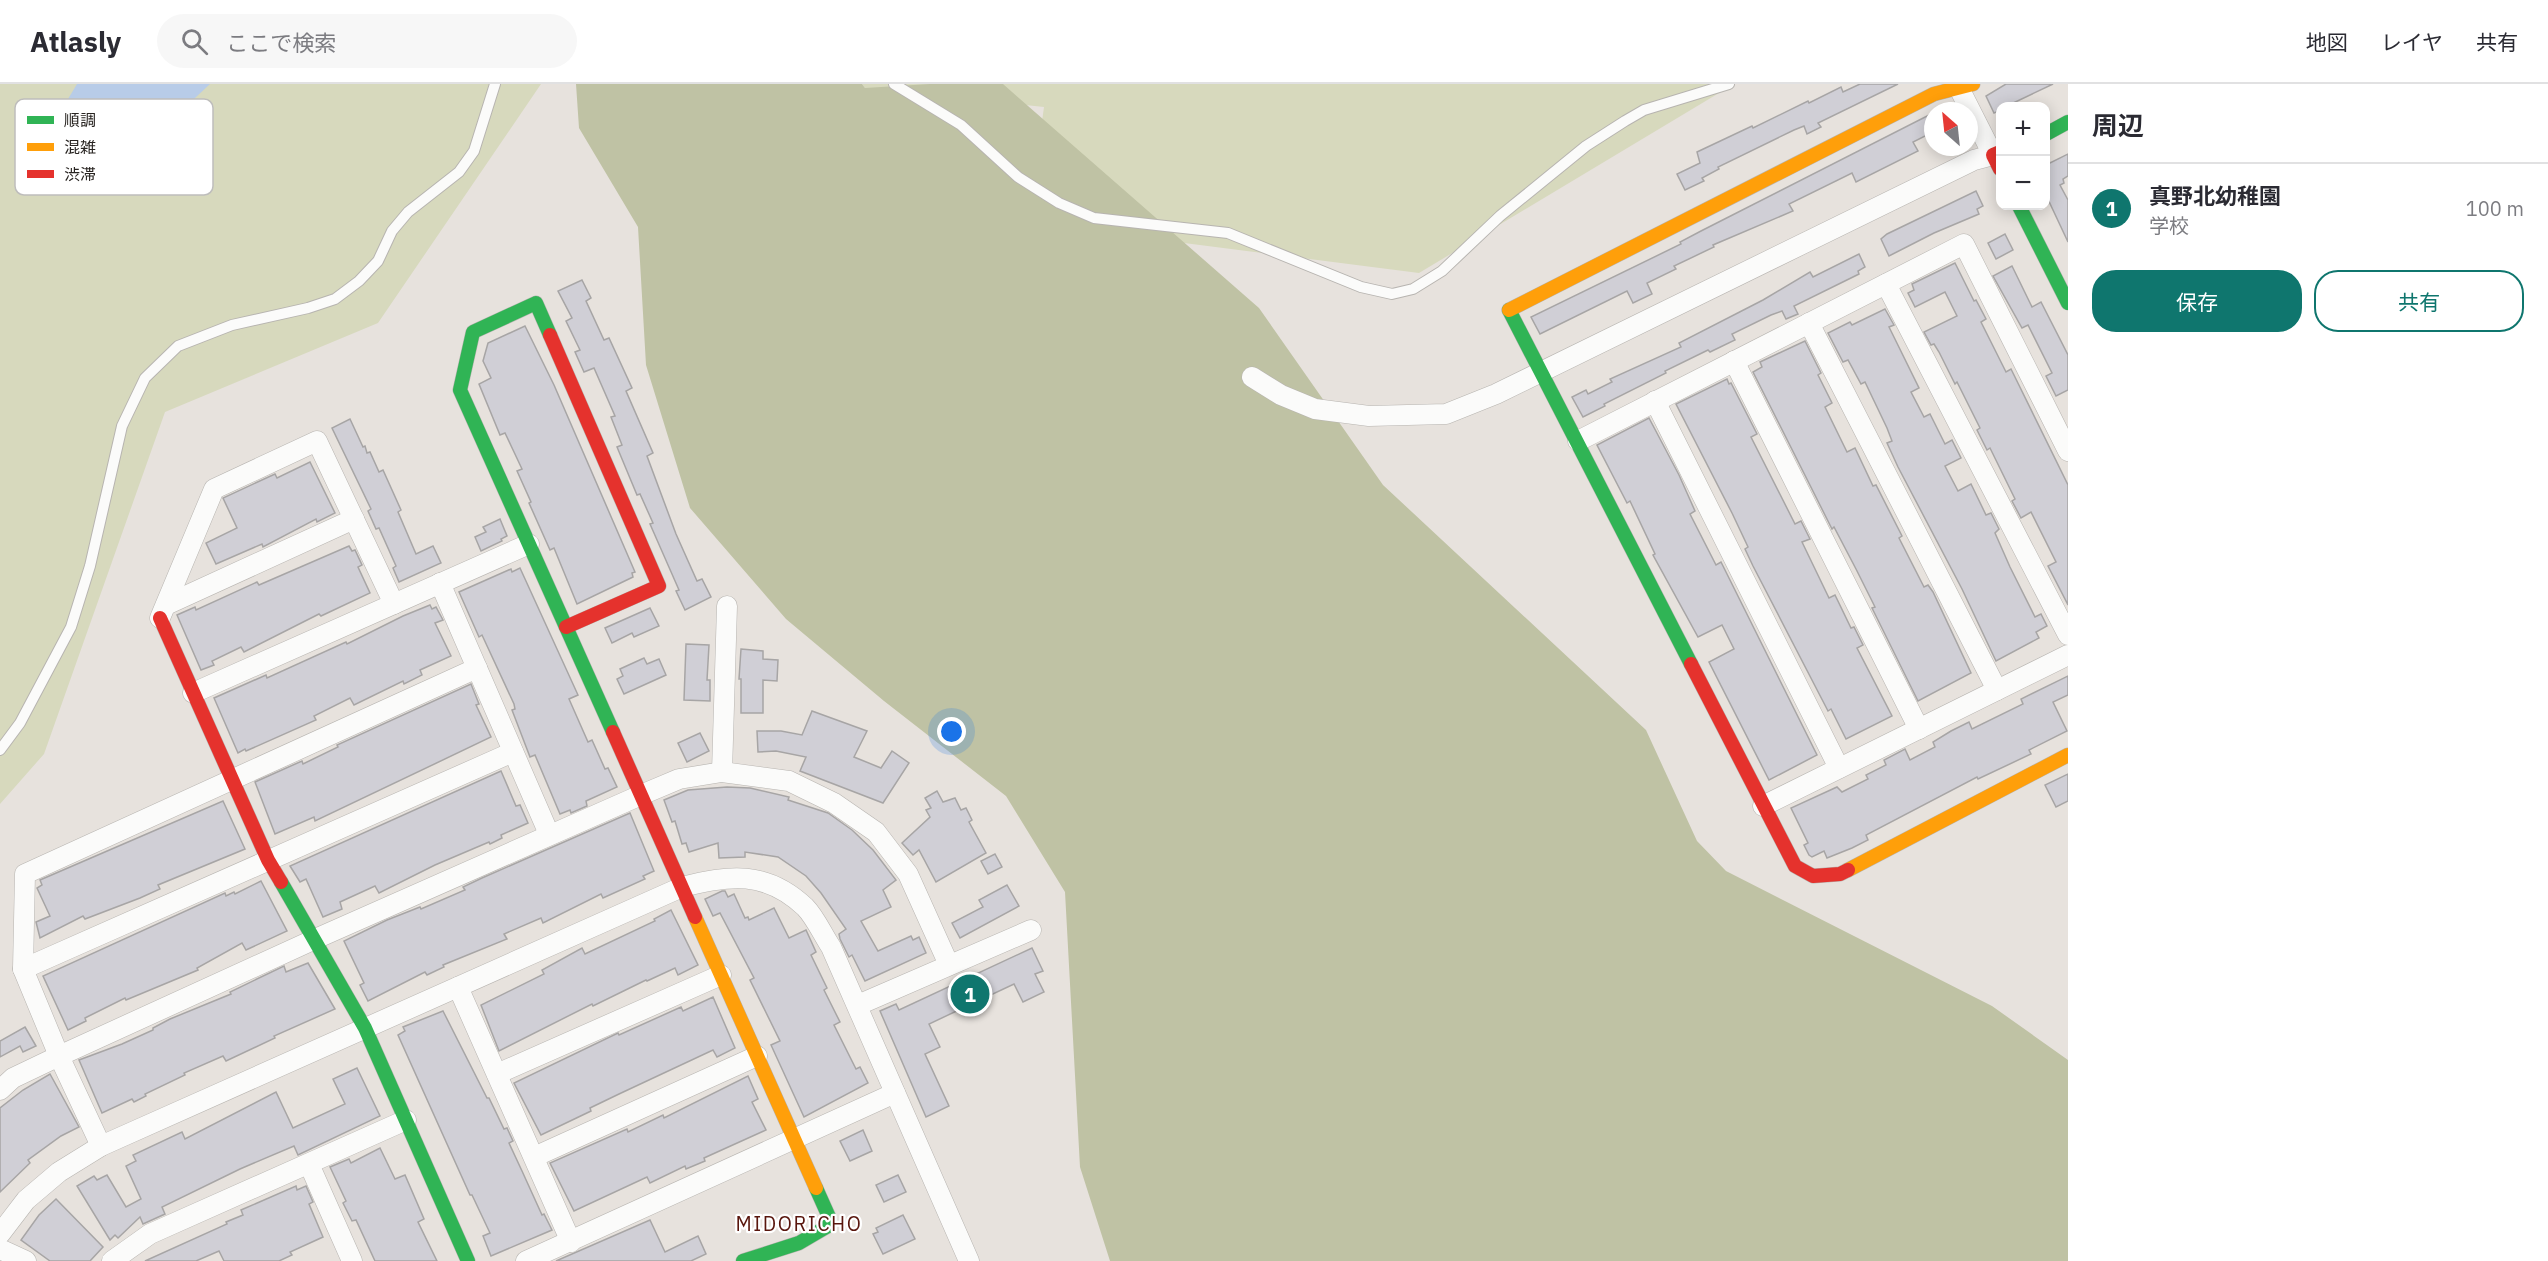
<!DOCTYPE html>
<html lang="ja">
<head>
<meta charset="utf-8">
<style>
	:root { --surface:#fff; --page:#f7f7f7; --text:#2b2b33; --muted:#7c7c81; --line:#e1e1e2; --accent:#0f766e }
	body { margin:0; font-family:"IBM Plex Sans","Noto Sans JP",sans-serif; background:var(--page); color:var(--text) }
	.controls { position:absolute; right:18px; top:18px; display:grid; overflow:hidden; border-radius:12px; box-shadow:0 3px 15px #0003 }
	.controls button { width:54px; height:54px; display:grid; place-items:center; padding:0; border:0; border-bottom:2px solid var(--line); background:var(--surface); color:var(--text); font:30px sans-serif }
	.compass { position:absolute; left:1924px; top:18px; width:54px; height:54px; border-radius:50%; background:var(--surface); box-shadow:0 3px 15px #0003; rotate:333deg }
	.you { position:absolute; left:952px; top:648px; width:21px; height:21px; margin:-15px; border:4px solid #fff; border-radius:50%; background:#1a73e8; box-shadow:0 0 0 9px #1a73e833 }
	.badge { display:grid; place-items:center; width:39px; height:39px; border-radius:50%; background:var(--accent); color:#fff; font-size:20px; font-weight:700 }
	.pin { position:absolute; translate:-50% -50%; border:3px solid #fff; box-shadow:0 2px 6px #0006 }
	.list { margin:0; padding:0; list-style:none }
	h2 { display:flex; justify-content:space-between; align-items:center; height:78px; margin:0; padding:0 24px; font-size:26px }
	h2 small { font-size:20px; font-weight:400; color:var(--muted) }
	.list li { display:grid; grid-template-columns:39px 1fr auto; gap:18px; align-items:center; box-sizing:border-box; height:90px; padding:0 24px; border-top:2px solid var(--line) }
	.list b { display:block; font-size:22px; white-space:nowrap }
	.list p { margin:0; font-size:20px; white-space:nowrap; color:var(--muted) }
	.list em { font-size:20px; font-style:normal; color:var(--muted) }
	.actions { display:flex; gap:12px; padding:18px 24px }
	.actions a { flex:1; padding:14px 0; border:2px solid var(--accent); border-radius:24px; text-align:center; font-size:21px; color:var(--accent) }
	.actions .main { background:var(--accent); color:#fff }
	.icon { flex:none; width:33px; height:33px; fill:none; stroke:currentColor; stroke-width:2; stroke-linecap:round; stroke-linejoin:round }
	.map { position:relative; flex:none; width:2068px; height:1177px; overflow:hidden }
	header { display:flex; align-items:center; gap:36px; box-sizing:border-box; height:84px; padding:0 30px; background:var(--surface); border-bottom:2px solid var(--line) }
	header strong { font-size:28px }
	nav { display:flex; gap:33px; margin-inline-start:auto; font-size:21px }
	.search { width:420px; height:54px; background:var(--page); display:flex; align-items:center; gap:15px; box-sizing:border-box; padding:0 21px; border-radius:33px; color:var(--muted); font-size:22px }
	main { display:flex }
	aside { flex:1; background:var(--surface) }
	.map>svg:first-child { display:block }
	.green { fill:#d7d9bd }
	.forest { fill:#bfc2a4 }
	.water { fill:#b8cce8 }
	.building { fill:#d0cfd6; stroke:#a7a5a5; stroke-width:1.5 }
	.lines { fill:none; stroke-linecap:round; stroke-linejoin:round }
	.lane-casing { stroke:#b7b4b0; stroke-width:12 }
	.street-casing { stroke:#b7b4b0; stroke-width:21 }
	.fast-casing { stroke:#b7b4b0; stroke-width:15 }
	.slow-casing { stroke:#b7b4b0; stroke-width:15 }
	.jam-casing { stroke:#b7b4b0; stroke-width:15 }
	.lane { stroke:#fbfbfa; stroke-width:10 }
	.street { stroke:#fbfbfa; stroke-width:20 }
	.fast { stroke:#30b455; stroke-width:14 }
	.slow { stroke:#ff9f0a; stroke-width:14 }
	.jam { stroke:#e5322d; stroke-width:14 }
	.labels { text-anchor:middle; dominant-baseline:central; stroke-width:4.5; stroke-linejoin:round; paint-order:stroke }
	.quarter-label { font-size:20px; letter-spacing:1.5px; fill:#59160d; stroke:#fff }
	.key { fill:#fff; stroke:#bebdbc; stroke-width:1.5 }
	.key-label { font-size:16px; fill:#282421 }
</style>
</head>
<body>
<header>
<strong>Atlasly</strong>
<div class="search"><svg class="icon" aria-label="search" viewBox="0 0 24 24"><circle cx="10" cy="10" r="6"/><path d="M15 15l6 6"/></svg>ここで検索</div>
<nav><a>地図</a><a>レイヤ</a><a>共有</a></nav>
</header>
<main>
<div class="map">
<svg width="2068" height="1177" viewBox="0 0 2068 1177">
	<rect width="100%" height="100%" fill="#e7e2dd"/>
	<g class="green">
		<path d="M0,0H541L378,239L165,328L44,670L0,720Z"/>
		<path d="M862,0H1734L1419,189L1028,139L1044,23L865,4Z"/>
	</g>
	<path class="forest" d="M576,0H862L865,4L930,0H1003L1259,224L1383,401L1646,646L1697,757L1726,787L1992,922L2068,976V1177H1110L1080,1083L1065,808L1006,712L884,617L786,535L690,424L646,281L638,143L579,44Z"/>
	<path class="water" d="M77,0H210L181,27L101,70L67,79L56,35Z"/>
	<g class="building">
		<path d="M1860,0H1898L1818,39L1821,43L1807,50L1804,42L1794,46L1718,83L1719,85L1702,94L1704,97L1685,106L1677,90L1700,79L1697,68L1752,42L1753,44L1808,17L1809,19L1841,3L1843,8Z"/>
		<path d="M2006,0H2053L2007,22H2001V26L1994,29L1986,12Z"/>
		<path d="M1933,29V48L1913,58L1918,67L1856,98L1852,89L1789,120L1793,127L1713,161L1714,163L1674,182L1676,185L1647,199L1652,210L1633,219L1627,207L1540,250L1531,233L1681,160L1680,158L1701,147Z"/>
		<path d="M2068,70V92L2063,95L2064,99L2060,101L2068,116V158L2046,111V71L2050,79Z"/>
		<path d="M1976,107L1983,122L1977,125L1979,130L1934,149L1889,172L1881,155L1887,150Z"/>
		<path d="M2005,150L2013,166L1996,175L1988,159Z"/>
		<path d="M1859,170L1865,183L1858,187L1859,190L1794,222L1798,230L1786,235L1782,227L1771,231L1732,250L1735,256L1710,268L1708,266L1665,287L1666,289L1604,320L1605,322L1583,333L1572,313L1586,306L1588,310L1612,298L1610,295L1681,263L1679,259L1763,216L1810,188L1813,193Z"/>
		<path d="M1955,179L1974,217L1976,216L1986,235L1981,238L2006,288L2011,285L2068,401V521L2048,482L2056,478L2031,428L2021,434L2012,417L2015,415L1990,364L1987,366L1977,346L1980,344L1957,298L1955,300L1939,268L1934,260L1931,261L1924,248L1957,232L1945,208L1915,223L1908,209L1914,206L1912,200Z"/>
		<path d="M2012,182L2032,223L2041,218L2068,271V306L2056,312L2046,292L2052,289L2028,241L2022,244L1993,192Z"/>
		<path d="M582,196L591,214L586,217L604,256L609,254L632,304L626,307L653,369L647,372L676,450L697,497L702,495L711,513L685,526L676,507L679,506L650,440L653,439L640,410L637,411L617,363L622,361L611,333L615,332L594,284L584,288L575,268L580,266L566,237L572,234L558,207Z"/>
		<path d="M1885,225L1894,241L1889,243L1919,304L1911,308L1924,333L1930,330L1945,360L1952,356L1961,374L1945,382L1958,407L1971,400L1986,431L1991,429L1999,445L1995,449L2010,483L2035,533L2041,530L2047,542L2036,548L2039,554L1996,577L1962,505L1898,383L1887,359L1892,357L1887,344L1865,298L1861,300L1848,276L1843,278L1828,249L1850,238L1852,241Z"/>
		<path d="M525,242L554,301L635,488L632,489L633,493L577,520L554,464L550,466L529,419L531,418L517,387L522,385L505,349L500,351L479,300L491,294L483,277L488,259Z"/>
		<path d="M1805,257L1821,289L1818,291L1832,319L1825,323L1847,368L1855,364L1873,402L1876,401L1902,452L1899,454L1924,503L1928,501L1933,508L1971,589L1918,617L1872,524L1875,523L1856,485L1834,443L1832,445L1753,288L1762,283L1760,278Z"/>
		<path d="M1727,295L1729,300L1731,299L1757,350L1751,353L1795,440L1801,437L1810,455L1802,458L1829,514L1835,511L1851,544L1854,543L1863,561L1857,564L1892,632L1846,655L1831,625L1828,627L1753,482L1745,465L1748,463L1732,429L1676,320Z"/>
		<path d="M1649,334L1679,391L1695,427L1690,430L1716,481L1721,478L1817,671L1769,696L1709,578L1734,565L1722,541L1698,553L1653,471L1655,470L1630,417L1627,419L1597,361Z"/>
		<path d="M350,335L363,363L365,362L367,369L370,368L379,388L383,386L401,426L398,428L416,470L433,462L441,479L399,498L393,484L396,482L379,444L376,445L368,427L371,425L332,344Z"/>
		<path d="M310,378L335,429L317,438L316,435L263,463L262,460L216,480L206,459L237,444L223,414L275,390L277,394Z"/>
		<path d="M500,435L507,452L501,455L502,457L481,467L475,453L486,448L483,443Z"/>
		<path d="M349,462L352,467L355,466L362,481L358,483L370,509L321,532L319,530L244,568L241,563L212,577L214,581L201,586L177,531L195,523L196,526L257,498L259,501Z"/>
		<path d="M520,484L578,611L569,615L588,658L592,656L605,685L608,684L617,703L586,717L587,722L571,729L570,726L560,730L535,671L530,673L512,626L515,625L514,620L482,551L479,553L459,508L511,485L512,488Z"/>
		<path d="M430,521L432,525L436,523L443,536L435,539L451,572L420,586L422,591L404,600L403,597L354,621L350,614L314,632L316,636L246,667L245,665L238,669L214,614L266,591L267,594L346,558L347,560L403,532Z"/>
		<path d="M650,524L659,542L634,553L632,549L612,559L605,544Z"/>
		<path d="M686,560L709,561L707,596H710V617L684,616Z"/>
		<path d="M741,565L763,567V575L778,576L777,597L763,596V629H741V595H739Z"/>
		<path d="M644,574L647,580L659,575L666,591L624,610L617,595L623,592L620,585Z"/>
		<path d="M2068,592V611L2053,618L2067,647L2029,666L2031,670L1978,695L1977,693L1866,751L1868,756L1852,764L1827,774L1824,767L1812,773L1809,771L1804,761L1808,759L1791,724L1837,703L1842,708L1868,695L1866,691L1886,681L1884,676L1905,665L1910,676L1935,663L1933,658L1951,647L1969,638L1972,645L2023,620L2021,615Z"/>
		<path d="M471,600L479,620L476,621L491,653L315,737L314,733L275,750L255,698L302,677L303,680L338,663L337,661Z"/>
		<path d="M812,627L867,647L854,673L881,684L892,667L909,679L883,719L800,687L806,673L776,667L758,668L757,647H781L802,651Z"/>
		<path d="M700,649L709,667L687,678L678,659Z"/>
		<path d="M501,687L516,722L520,721L528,739L501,751L502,754L490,760L489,758L435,781L379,809L375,802L340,818L342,825L323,833L306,795L300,798L290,782Z"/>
		<path d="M2068,690V717L2056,723L2045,701Z"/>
		<path d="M727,703L750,704L789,713L788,716L828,729L852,746L873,766L896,796L883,806L891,823L861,837L878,867L911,852L913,856L919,853L926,869L865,897L852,871L849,873L840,855L839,850L846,845L821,809L806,792L778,773L745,768V773L719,774L718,759L689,768L686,759L682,760L675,737L672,738L664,716L688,706Z"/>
		<path d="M937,707L943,718L955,714L961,726L966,724L972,736L969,738L986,769L936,798L919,766L913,771L902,759L930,733L926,726L931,724L925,714Z"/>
		<path d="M223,717L245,765L158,801L160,805L140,814L85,835L83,832L40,854L36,838L50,832L37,804L42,801L40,796Z"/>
		<path d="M630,729L654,787L643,792L645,795L603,814L601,810L543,839L541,834L504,850L507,855L443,881L444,883L427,891L425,888L368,917L360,901L364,899L344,857L387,836L420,823L421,825L465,806L463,803L482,794Z"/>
		<path d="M995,770L1002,783L988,790L981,777Z"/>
		<path d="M261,797L287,847L246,866L242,859L197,884L198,886L126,916L125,914L85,934L86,937L68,946L43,892L225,809L226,812L234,808L235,810Z"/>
		<path d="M1007,801L1019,822L960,854L952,839L983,823L979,816Z"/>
		<path d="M722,807H725L728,813L734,810L745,834L748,833L749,836L774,824L789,854L806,846L816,868L811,871L827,904L824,906L840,938L834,941L856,985L860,983L868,999L804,1033L771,961L780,957L750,896L754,894L720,829L713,832L705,815Z"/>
		<path d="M671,826L698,881L678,891L675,884L647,897L646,896L593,922L592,920L499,967L481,921L544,890L542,886L582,864L585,870L655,837L654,835Z"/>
		<path d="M1032,864L1043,887L1035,890L1044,908L1023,918L1014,900L929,940L940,963L925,970L949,1022L926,1033L880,927L896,920L899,926Z"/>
		<path d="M308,879L335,925L274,952L275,954L226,977L223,972L184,989L185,991L145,1010L146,1012L134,1018L132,1015L102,1029L79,976L122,960L153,946V944L170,935L231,910L230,908L284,882L286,888Z"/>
		<path d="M713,913L735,964L717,973L713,966L619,1010L590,1024L591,1027L541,1051L514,999L618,949L619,951L681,923L683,927Z"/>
		<path d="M443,927L487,1014H489L504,1045L507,1044L513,1057L509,1059L522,1087L542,1131L544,1130L552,1146L491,1172L483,1152L490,1149L472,1111H470L398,951L405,947L403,943Z"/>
		<path d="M25,943L36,962L23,968L20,962L0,973V957Z"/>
		<path d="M357,984L380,1032L298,1071L294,1062L240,1085L162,1123L165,1130L143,1140L140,1133L118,1154L115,1151L110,1156L77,1102L94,1092L97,1096L107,1091L126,1123L141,1115L126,1082L136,1077L133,1071L182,1048L185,1055L276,1008L293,1044L345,1020L333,995Z"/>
		<path d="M50,990L79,1043L61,1052L28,1076L30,1079L0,1108V1024L23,1006Z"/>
		<path d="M748,992L758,1015L752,1018L766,1046L704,1074L705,1077L686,1085L685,1082L650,1099L647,1093L574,1127L550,1079L627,1045L628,1048L663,1031L664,1034Z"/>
		<path d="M863,1046L872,1067L850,1077L840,1057Z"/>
		<path d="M380,1064L395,1095L405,1091L424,1135L418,1138L437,1177H375L356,1136L352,1137L343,1119L346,1117L330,1083L349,1075L351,1079Z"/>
		<path d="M898,1091L906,1108L884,1118L876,1101Z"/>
		<path d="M296,1102L297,1106L306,1102L313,1118L309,1120L323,1153L290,1168L292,1171L279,1177H224L219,1167L196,1177H145L227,1140L226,1138L243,1131L241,1126Z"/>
		<path d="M56,1115L103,1163L90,1177H50L21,1156L39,1131Z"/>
		<path d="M903,1131L915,1155L883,1170L873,1150L878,1148L876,1144Z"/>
		<path d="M650,1136L665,1168L698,1152L706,1170L691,1177H556Z"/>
	</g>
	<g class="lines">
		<defs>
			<g id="lane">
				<path d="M894,0L961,41L1018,93L1059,119L1094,134L1228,149L1361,203L1392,210L1413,205L1442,187L1500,132L1586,62L1625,37L1644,26L1729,0"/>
				<path d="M0,666L20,639L71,543L90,482L122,342L145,294L178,262L232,241L308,224L335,215L359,197L378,177L392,147L408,128L459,88L474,67L495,0"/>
			</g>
			<g id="street">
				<path d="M1886,200L2068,551"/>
				<path d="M1809,239L1997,606"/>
				<path d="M1734,277L1919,645"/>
				<path d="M1252,293L1281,311L1315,325L1369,332L1446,330L1496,310L1974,76L1993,71L1959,4"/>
				<path d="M1655,317L1839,684"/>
				<path d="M1578,357L1964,160L2068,367"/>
				<path d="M440,499L549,750"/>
				<path d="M166,521L354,435"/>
				<path d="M160,534L214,405L317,357L394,520"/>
				<path d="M193,609L529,460"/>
				<path d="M722,688L727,522"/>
				<path d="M1763,722L2068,571"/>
				<path d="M23,885L513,668"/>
				<path d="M458,903L571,1158"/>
				<path d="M858,921L1031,846"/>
				<path d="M497,990L721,891"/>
				<path d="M0,1006L13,994L59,972L313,856L641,711L679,695L722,688L789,697L834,719L876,748L908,790L949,881"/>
				<path d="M101,1062L59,972L23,885L25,790L477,584"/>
				<path d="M534,1073L757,972"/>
				<path d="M309,1080L352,1177"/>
				<path d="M0,1150L26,1116L59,1088L101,1062L682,803C729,791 766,786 805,823C815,833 823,851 831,863L969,1177"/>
				<path d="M0,1165L26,1177"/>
				<path d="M112,1177L150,1150L406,1036"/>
				<path d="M526,1177L895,1009"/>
			</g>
			<g id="fast">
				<path d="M2046,50L2068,38"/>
				<path d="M2019,122L2068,219"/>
				<path d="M1509,226L1691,580"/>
				<path d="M550,251L536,219L473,248L460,306L613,648"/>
				<path d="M281,798L365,944L468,1177"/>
				<path d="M743,1177L799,1159L828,1142L829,1133L816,1104"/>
			</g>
			<g id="slow">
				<path d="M1509,226L1934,10L1973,0"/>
				<path d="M1848,786L2068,671"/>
				<path d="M695,833L816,1104"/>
			</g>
			<g id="jam">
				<path d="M2000,68L1993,71L2000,85"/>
				<path d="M550,251L659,502L566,543"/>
				<path d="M160,534L268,776L281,798"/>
				<path d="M1691,580L1795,782L1813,792L1840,790L1848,786"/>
				<path d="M613,648L695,833"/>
			</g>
		</defs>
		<use href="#lane" class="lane-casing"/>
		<use href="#street" class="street-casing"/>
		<use href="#fast" class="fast-casing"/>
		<use href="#slow" class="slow-casing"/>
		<use href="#jam" class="jam-casing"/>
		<use href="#lane" class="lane"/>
		<use href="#street" class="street"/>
		<use href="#fast" class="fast"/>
		<use href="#slow" class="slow"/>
		<use href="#jam" class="jam"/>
	</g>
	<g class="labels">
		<g class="quarter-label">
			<text x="799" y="1139">MIDORICHO</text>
		</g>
	</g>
	<rect x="15" y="15" width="198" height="96" rx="9" class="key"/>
	<rect x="27" y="32" width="27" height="8" fill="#30b455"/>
	<rect x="27" y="59" width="27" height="8" fill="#ff9f0a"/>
	<rect x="27" y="86" width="27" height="8" fill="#e5322d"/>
	<g class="key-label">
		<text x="64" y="42">順調</text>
		<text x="64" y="69">混雑</text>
		<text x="64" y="96">渋滞</text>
	</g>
</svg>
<div class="controls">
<button>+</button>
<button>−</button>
</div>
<svg class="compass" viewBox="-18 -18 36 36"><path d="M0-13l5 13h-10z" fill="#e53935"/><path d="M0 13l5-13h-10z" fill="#7c7c81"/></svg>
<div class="you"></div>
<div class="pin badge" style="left:970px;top:910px">1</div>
</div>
<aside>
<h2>周辺<small></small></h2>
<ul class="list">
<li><span class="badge">1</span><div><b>真野北幼稚園</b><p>学校</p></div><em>100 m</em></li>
</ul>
<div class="actions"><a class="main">保存</a><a>共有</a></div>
</aside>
</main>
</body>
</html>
